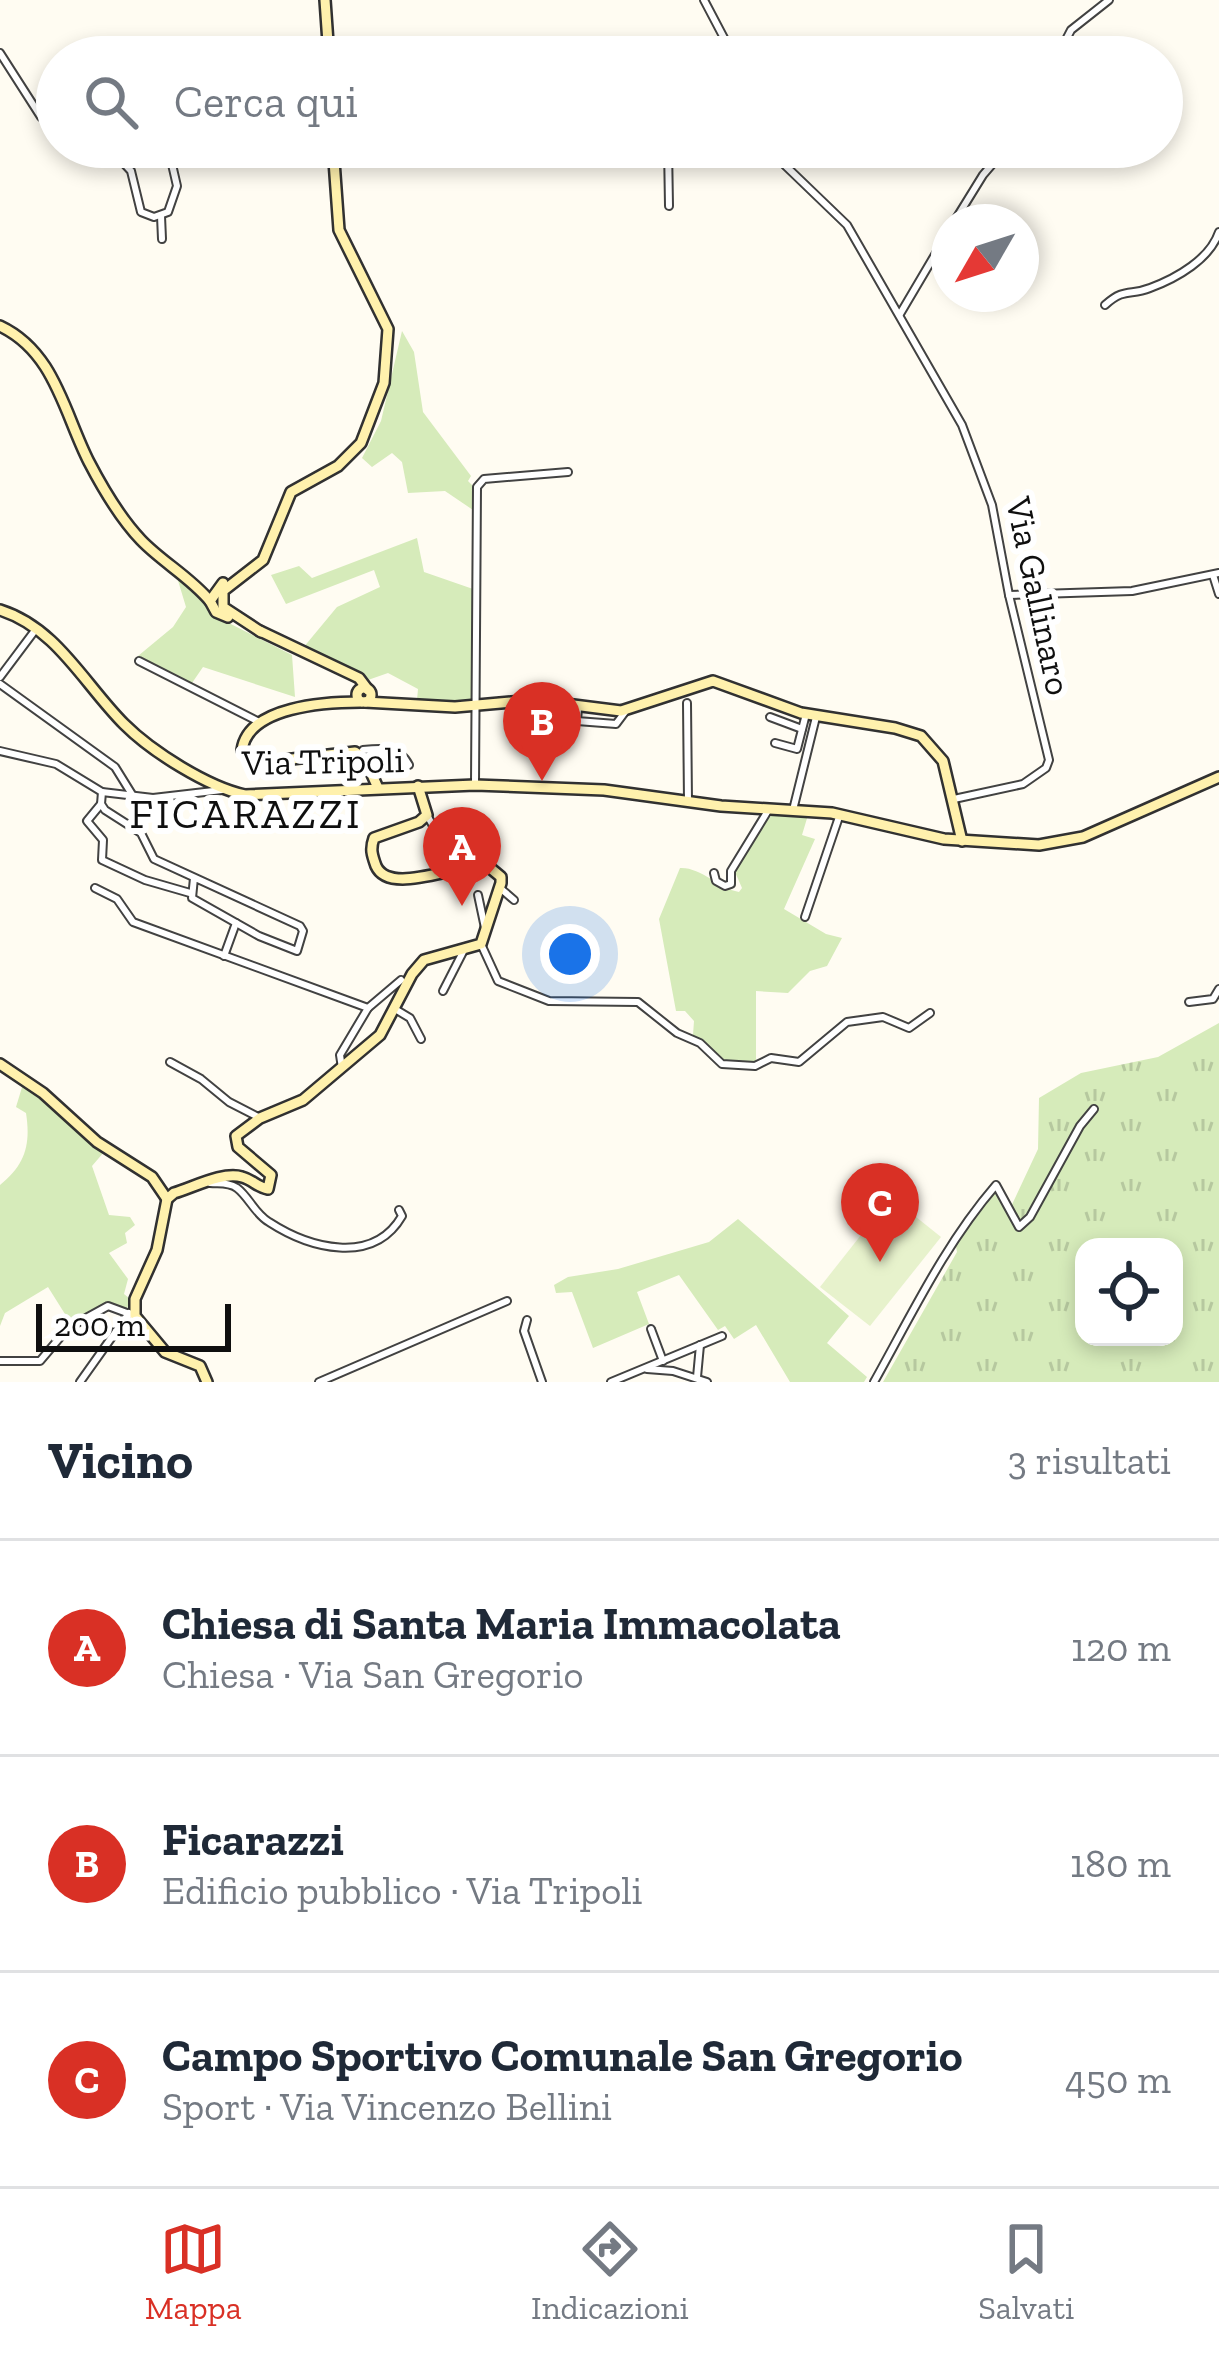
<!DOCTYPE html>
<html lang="it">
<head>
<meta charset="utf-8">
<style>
	:root { --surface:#fff; --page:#f2f2f3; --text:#1f2937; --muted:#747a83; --line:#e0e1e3; --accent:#d93025 }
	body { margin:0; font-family:"Zilla Slab",serif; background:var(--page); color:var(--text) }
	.controls { position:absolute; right:36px; bottom:36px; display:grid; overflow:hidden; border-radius:24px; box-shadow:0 6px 18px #0003 }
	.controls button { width:108px; height:108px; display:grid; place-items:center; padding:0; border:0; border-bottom:3px solid var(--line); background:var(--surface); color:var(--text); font:60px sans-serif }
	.compass { position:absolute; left:931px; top:204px; width:108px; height:108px; border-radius:50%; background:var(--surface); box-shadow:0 6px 18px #0003; rotate:231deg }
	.scale { position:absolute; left:36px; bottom:30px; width:195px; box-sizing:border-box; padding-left:12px; border:6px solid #0f0f0f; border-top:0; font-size:33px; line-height:42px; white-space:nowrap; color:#0f0f0f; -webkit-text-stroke:9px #fff; paint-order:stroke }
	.you { position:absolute; left:570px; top:954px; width:42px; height:42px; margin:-30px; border:9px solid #fff; border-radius:50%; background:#1a73e8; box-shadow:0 0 0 18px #1a73e833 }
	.badge { display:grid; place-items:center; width:78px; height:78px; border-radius:50%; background:var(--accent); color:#fff; font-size:39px; font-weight:700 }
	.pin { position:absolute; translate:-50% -99px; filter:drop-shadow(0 3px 6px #0008) }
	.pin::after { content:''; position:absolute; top:63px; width:42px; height:36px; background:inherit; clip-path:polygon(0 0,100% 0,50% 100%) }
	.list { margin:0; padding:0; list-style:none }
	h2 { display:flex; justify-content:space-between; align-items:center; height:156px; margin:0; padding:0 48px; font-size:51px }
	h2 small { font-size:39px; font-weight:400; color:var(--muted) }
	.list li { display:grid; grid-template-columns:78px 1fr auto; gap:36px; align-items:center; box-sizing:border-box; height:216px; padding:0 48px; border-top:3px solid var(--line) }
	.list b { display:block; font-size:45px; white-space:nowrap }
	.list p { margin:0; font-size:39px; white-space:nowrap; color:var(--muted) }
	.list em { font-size:39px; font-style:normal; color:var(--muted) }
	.icon { flex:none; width:66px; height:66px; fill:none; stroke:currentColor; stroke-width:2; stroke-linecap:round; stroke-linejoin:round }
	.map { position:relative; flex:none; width:1219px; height:1382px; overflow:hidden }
	.search { position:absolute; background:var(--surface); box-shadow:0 6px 18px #0003; left:36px; right:36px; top:36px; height:132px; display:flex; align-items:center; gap:30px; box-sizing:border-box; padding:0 42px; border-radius:66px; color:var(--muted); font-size:45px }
	.sheet { height:804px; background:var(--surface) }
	nav { display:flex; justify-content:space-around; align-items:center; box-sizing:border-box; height:168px; border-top:3px solid var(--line); background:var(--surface); font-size:33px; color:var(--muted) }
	nav a { display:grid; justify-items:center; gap:6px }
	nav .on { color:var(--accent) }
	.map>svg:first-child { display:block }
	.grass { fill:#d6ebba }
	.park { fill:url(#park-tufts); fill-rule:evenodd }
	.pitch { fill:#e7f2cc }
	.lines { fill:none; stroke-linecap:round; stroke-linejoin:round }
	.street-casing { stroke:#424242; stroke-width:10 }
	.secondary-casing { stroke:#313131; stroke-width:14 }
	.street { stroke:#fff; stroke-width:6 }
	.secondary { stroke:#fff1ad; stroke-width:9 }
	.labels { text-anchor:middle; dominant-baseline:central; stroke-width:12; stroke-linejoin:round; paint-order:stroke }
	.street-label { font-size:36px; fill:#0f0f0f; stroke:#fff }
	.quarter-label { font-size:42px; letter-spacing:3px; fill:#0f0f0f; stroke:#fff }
</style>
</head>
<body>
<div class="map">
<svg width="1219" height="1382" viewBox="0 0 1219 1382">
	<defs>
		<pattern id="park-tufts" width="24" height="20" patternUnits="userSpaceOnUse" patternTransform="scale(3)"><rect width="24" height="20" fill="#d6ebba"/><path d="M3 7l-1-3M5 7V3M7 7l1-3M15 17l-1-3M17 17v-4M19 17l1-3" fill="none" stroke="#b6c89f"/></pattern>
	</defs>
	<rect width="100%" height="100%" fill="#fffcf2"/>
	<g class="grass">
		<path d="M402,331L414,352L423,412L471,476L468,481L474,487L473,510L445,491L408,493L402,462L392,453L372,467L362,458L381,421Z"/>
		<path d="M417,538L424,572L473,589V701L417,700L418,689L388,673L368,680L303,648L337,607L380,587L374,570L286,604L271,575L299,566L312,578Z"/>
		<path d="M176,574L205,602L209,613L292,655L295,697L203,667L192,683L138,656L173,627L186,607Z"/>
		<path d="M777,813L808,815L802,835L815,839L784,909L826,934L842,938L827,966L810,971L788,993L756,991V1064L719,1060L693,1035L694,1021L685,1011H676L659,919L680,868C701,867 718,888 739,892L742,888L735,872L768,818Z"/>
		<path d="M23,1084L104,1152L92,1166L109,1215L130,1217L135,1225L125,1233L127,1243L109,1253L128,1279L124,1294L130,1299L127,1309L108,1302L70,1322L48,1287L5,1313L0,1326V1185C25,1165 31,1145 26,1113L16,1107Z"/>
		<path d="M738,1219L849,1316L827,1343L867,1377L864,1382H790L756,1325L734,1339L725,1326L718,1330L679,1275L637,1292L649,1324L593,1348L572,1292L556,1293L554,1285L568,1277L618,1269L709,1242Z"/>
	</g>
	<path class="park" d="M1219,1023V1382H883L957,1252L955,1241L996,1188L1009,1211L1038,1149L1039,1098L1081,1073L1158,1057ZM1084,1247H1174V1337H1084Z"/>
	<path class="pitch" d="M891,1197L941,1237L870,1326L820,1287Z"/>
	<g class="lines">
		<defs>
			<g id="street">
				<path d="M704,0L734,57"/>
				<path d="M0,53L41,117L57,102"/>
				<path d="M1057,57L1071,30L1109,0"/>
				<path d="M109,147L131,171L141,212L154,217L168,212L177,186L168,147"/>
				<path d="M668,147L669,206"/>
				<path d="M766,147L847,225L962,425L992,505L1009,595L1049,760L1046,768L1023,784L954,799"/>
				<path d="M161,216L162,239"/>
				<path d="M954,222L983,175L1007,147"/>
				<path d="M1105,305C1125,287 1130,296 1150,288C1177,278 1210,259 1219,232"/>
				<path d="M900,314L949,231"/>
				<path d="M1213,575L1219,594"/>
				<path d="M1009,595L1132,591L1219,573"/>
				<path d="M139,661L259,722"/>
				<path d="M0,677L36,629"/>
				<path d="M0,684L115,767L133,796"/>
				<path d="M687,703L688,801"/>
				<path d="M578,708L577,721L616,724L625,712"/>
				<path d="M770,717L802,729"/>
				<path d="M775,743L797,749L806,714"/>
				<path d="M0,751L56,764L102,792L153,798L222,790"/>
				<path d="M360,755L363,750C381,748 400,746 409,765"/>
				<path d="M475,784L477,487L484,479L568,472"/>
				<path d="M102,792L101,804L105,810L141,833L154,859L300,926L303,931L297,951L259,936L192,898L194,878"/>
				<path d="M101,804L87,821L103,840L102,860L145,880L190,893"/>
				<path d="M793,810L816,717"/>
				<path d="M427,815L437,833"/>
				<path d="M714,873L716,881L725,886L731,884V871L769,809"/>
				<path d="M95,888L117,899L133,922L368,1008L340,1055L342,1068"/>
				<path d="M500,888L514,900"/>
				<path d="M478,895L485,928"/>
				<path d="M805,917L840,814"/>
				<path d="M481,944L498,981L549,1001L638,1002L677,1033L700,1043L722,1064L755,1066L771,1058L799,1062L847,1022L883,1017L909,1028L930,1013"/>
				<path d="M224,956L236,923"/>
				<path d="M443,991L464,950"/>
				<path d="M1189,1002L1213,999L1219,989"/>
				<path d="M368,1008L401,980"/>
				<path d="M395,1009L410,1018L421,1039"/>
				<path d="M170,1062L201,1079L229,1102L260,1118"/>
				<path d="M210,1183C218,1184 229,1182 237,1188C249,1197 255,1214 269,1222C309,1248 373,1266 402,1216L399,1210"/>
				<path d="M527,1320L524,1331L542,1382"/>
				<path d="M651,1329L663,1361"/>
				<path d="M0,1361H40L68,1328L108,1306L135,1316"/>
				<path d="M647,1369L673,1371L707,1382"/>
				<path d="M697,1377L700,1345"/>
				<path d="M80,1382L129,1313"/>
				<path d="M319,1382L507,1301"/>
				<path d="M611,1382L722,1336"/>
				<path d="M874,1382C912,1314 945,1244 996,1185L1019,1227L1030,1217L1080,1126L1094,1109"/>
			</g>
			<g id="secondary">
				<path d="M325,0L329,57"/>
				<path d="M0,326C55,352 64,413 89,462C102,487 121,519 141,540C162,562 190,577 210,601"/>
				<path d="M223,583L210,601L216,612L228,617"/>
				<path d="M0,610C57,628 84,684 124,724C152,752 208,787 245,795L475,785L604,790L721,806L832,813L944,839L1039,845L1083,837L1219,777"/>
				<path d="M260,631L359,678L368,690"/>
				<path d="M261,632L223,607V591L263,560L291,492L338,466L361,443L384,383L388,329L339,230L333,147"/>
				<circle cx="364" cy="695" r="7"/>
				<path d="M361,702C327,702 248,706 242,750L256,763L355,752L365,759L378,788"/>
				<path d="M365,702L455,707L534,700L621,711L713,681L801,713L895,728L921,736L943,761L962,841"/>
				<path d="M0,1064L43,1093L97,1142L152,1177L167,1199"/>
				<path d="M167,1199L174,1193C192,1188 223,1171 242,1177C253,1180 257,1187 268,1189L271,1175L238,1147L236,1136L260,1118L303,1100L380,1035L412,974L424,960L481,944L501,883V877L489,867C459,862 390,897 376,866C372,855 370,849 374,838L419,822L427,815L418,786"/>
				<path d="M167,1199L157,1250L135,1299V1316L165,1352L200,1366L207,1382"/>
			</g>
		</defs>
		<use href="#street" class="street-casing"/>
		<use href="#secondary" class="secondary-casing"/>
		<use href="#street" class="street"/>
		<use href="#secondary" class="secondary"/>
	</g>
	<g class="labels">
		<g class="street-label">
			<text transform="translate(1039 596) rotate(78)">Via Gallinaro</text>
			<text transform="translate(323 761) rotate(-1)">Via Tripoli</text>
		</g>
		<g class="quarter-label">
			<text x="246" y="813">FICARAZZI</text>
		</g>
	</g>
</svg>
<div class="controls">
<button><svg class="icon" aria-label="locate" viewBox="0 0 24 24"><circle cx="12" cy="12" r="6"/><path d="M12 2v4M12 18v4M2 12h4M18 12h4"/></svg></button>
</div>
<svg class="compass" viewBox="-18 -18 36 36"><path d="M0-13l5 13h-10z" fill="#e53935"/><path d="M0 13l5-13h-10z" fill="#747a83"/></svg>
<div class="scale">200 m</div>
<div class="you"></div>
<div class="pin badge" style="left:462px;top:906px">A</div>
<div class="pin badge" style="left:542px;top:781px">B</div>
<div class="pin badge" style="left:880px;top:1262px">C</div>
<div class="search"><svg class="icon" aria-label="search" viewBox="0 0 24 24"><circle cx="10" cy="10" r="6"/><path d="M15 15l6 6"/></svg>Cerca qui</div>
</div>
<section class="sheet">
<h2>Vicino<small>3 risultati</small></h2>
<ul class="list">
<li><span class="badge">A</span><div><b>Chiesa di Santa Maria Immacolata</b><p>Chiesa · Via San Gregorio</p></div><em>120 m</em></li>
<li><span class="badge">B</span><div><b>Ficarazzi</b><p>Edificio pubblico · Via Tripoli</p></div><em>180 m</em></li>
<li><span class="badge">C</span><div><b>Campo Sportivo Comunale San Gregorio</b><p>Sport · Via Vincenzo Bellini</p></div><em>450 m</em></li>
</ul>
</section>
<nav>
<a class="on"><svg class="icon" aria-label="map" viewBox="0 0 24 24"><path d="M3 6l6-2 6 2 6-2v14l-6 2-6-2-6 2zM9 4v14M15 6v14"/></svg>Mappa</a>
<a><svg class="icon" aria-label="directions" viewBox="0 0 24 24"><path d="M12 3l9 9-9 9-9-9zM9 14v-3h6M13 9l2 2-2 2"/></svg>Indicazioni</a>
<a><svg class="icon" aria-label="saved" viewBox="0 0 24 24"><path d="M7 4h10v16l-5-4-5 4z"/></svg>Salvati</a>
</nav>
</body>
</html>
